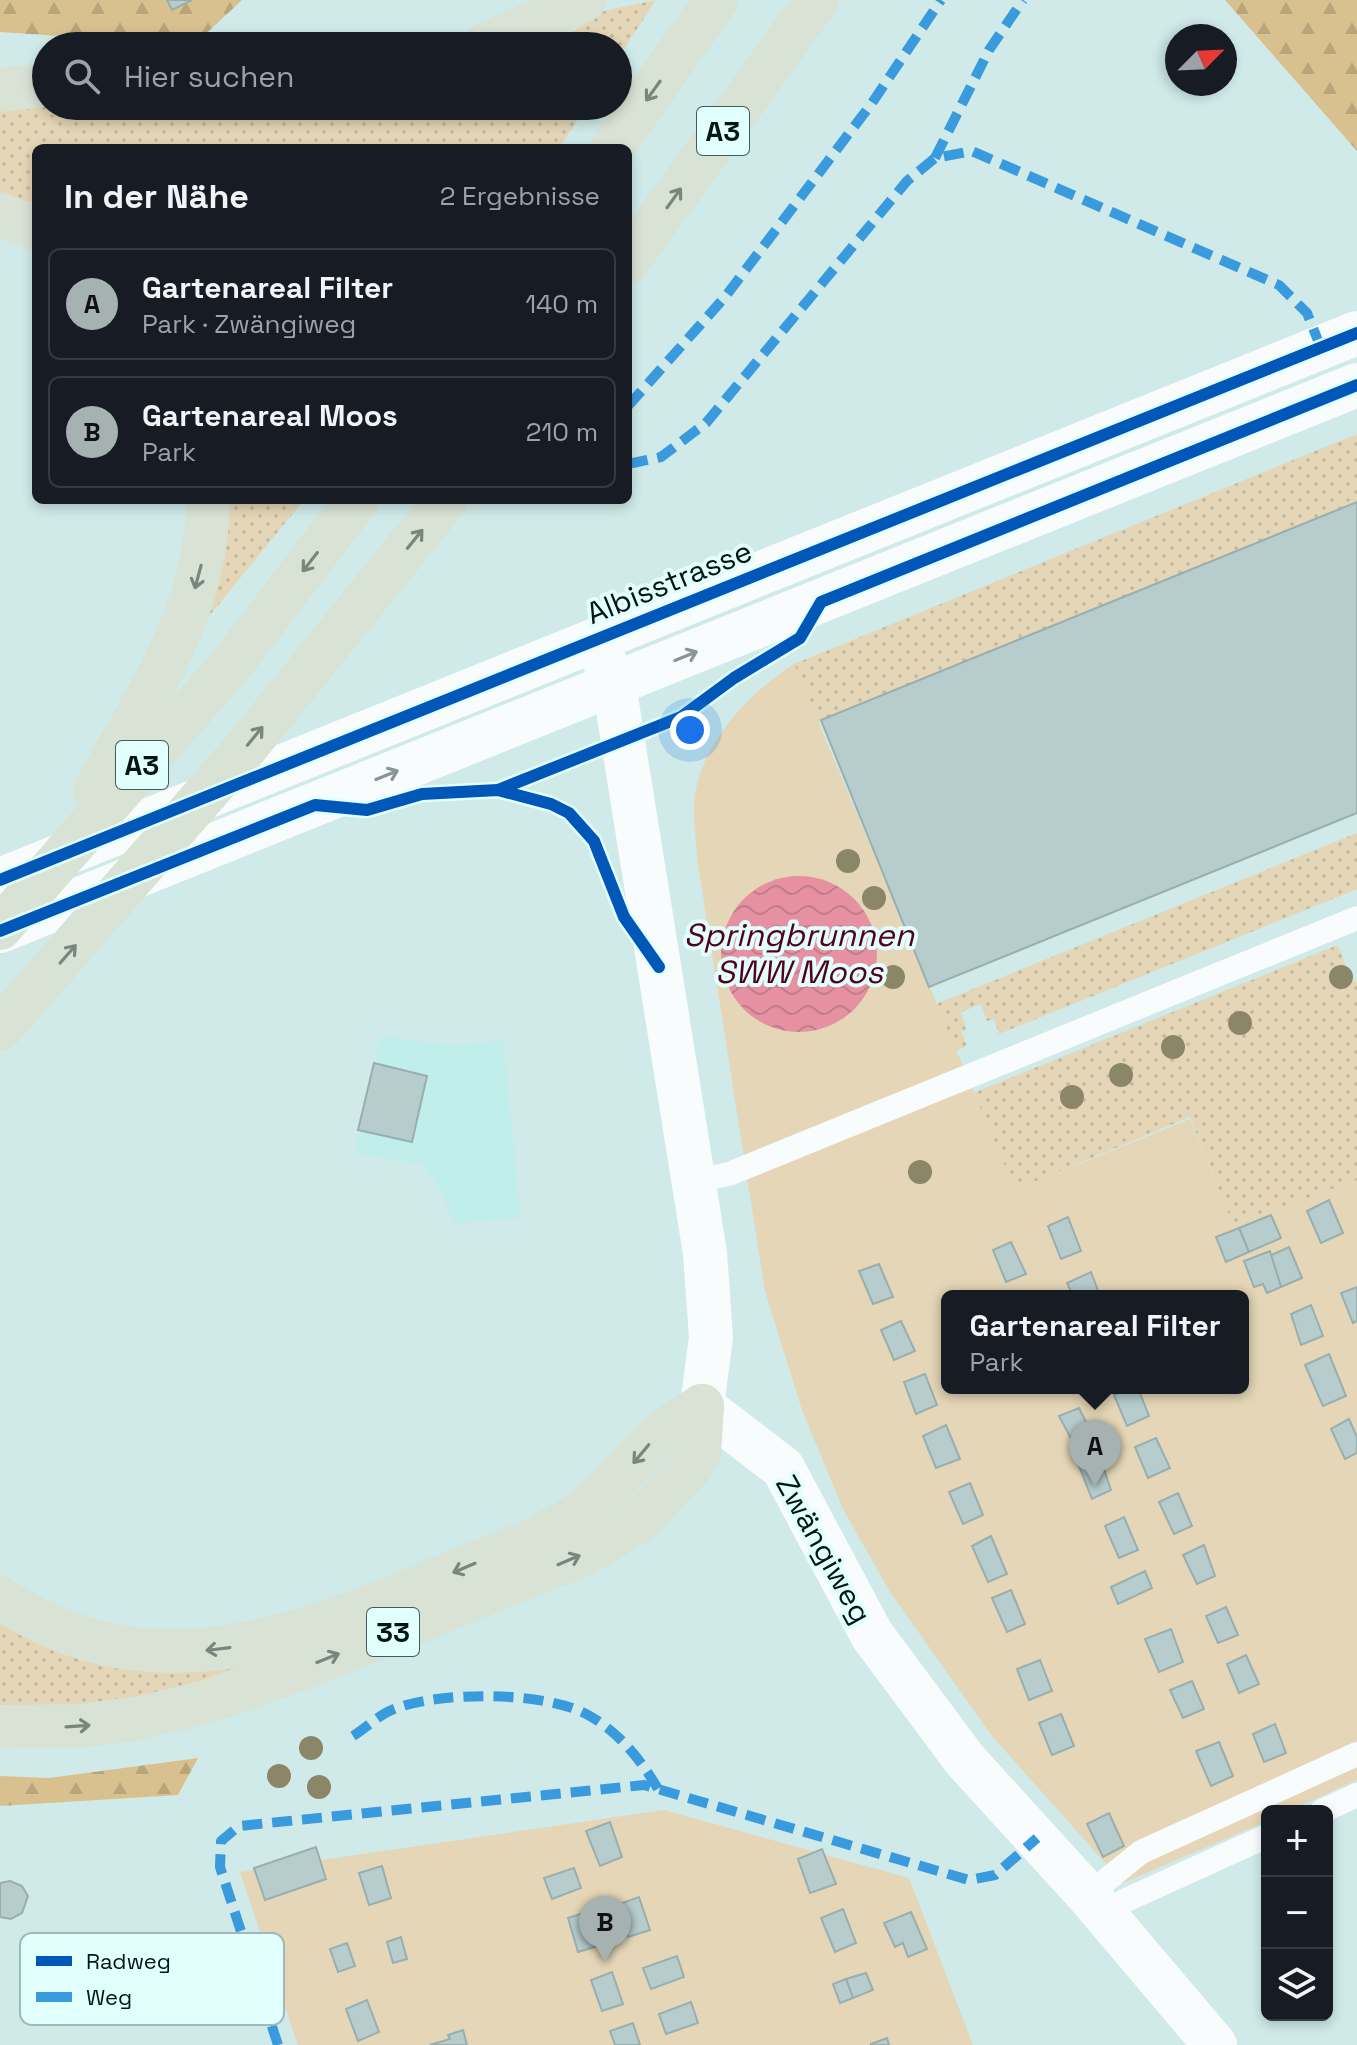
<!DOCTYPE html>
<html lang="de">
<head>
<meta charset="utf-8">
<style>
	:root { --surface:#171b24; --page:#20242c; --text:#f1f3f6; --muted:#9ea1a6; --line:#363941; --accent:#a6b1b2 }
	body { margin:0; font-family:"Space Grotesk",sans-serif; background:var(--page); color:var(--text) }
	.controls { position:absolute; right:24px; bottom:24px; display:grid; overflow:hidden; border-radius:12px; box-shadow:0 4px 12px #0003 }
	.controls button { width:72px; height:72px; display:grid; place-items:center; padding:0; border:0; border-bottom:2px solid var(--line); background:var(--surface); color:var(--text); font:40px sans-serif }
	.compass { position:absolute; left:1165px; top:24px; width:72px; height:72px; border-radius:50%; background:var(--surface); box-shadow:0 4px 12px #0003; rotate:66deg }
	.you { position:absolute; left:690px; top:730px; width:28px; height:28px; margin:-20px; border:6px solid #fff; border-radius:50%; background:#1a73e8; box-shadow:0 0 0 12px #1a73e833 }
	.badge { display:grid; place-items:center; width:52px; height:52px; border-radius:50%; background:var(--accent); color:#111; font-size:26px; font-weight:700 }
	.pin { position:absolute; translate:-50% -66px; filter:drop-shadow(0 2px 4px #0008) }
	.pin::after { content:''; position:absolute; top:42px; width:28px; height:24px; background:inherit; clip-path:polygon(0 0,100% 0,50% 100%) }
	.popup { position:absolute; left:941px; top:1290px; width:308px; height:104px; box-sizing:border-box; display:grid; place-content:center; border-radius:12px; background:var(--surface); filter:drop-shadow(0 2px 6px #0005); font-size:26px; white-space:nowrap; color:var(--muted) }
	.popup b { font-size:30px; color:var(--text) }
	.popup::after { content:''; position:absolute; left:50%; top:100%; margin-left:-16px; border:16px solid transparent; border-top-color:var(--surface) }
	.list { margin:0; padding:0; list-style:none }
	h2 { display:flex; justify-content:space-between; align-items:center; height:104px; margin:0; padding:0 32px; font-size:34px }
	h2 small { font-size:26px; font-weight:400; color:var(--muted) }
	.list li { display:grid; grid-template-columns:52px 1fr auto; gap:24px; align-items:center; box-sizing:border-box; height:112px; margin:0 16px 16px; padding:0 16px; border:2px solid var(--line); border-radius:12px }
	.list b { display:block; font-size:30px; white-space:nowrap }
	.list p { margin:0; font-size:26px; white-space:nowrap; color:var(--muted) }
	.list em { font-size:26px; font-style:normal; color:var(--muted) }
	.icon { flex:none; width:44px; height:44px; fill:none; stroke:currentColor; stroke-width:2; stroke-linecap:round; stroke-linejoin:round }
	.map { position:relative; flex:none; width:1357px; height:2045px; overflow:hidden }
	.search { position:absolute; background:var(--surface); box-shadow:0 4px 12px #0003; left:32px; top:32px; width:600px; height:88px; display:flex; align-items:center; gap:20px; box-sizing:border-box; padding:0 28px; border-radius:44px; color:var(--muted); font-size:30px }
	.panel { position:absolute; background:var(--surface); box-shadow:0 4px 12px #0003; left:32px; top:144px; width:600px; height:360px; border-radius:12px }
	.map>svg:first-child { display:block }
	.built { fill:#c0eeeb }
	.grass { fill:url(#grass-dots) }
	.forest { fill:url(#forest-firs) }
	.green { fill:#e4d6b6; fill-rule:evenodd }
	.water { fill:url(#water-waves) }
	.building { fill:#b6cccd; stroke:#99aeae; stroke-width:2 }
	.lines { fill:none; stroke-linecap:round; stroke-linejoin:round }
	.lane { stroke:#f8fcfc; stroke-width:24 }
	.street { stroke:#f8fcfc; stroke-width:44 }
	.secondary { stroke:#f8fcfc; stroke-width:44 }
	.highway { stroke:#d8e2d5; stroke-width:44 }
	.quiet { stroke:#399ade; stroke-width:10; stroke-dasharray:20 10; stroke-linecap:butt }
	.cycleway-casing { stroke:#e1fffd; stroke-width:17 }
	.cycleway { stroke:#0057b8; stroke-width:12 }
	.tree { fill:#8c8669 }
	.oneway { stroke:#78867e }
	.oneway2 { stroke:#899494 }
	.labels { text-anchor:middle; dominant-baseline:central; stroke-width:8; stroke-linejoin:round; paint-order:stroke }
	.shield { fill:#e1fffd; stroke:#455b5a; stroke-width:2 }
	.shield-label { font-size:28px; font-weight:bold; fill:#021514 }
	.street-label { font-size:30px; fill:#021514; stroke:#e1fffd }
	.water-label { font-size:32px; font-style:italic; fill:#54001b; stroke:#e1fffd }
	.key { fill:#e1fffd; stroke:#9eb9b7; stroke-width:2 }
	.key-label { font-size:22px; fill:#021514 }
</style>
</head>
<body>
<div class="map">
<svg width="1357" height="2045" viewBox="0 0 1357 2045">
	<defs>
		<pattern id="grass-dots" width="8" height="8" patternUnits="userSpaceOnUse" patternTransform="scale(2)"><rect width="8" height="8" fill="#e4d6b6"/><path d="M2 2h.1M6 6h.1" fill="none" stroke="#c2b79c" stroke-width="1.8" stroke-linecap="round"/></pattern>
		<pattern id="forest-firs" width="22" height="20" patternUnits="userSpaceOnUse" patternTransform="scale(2)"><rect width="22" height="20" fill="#d9c18f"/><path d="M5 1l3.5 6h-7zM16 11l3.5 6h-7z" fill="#b9a57a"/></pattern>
		<pattern id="water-waves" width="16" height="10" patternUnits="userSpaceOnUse" patternTransform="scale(2)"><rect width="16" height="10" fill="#e591a1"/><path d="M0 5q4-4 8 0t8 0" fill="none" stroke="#c37c8a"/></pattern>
	</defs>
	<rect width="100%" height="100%" fill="#cfeae8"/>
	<path class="built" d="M380,1036L449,1045L503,1041L521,1217L456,1224L432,1175L422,1164L355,1153Z"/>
	<g class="grass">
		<path d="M656,0L618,58V46H551L604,11Z"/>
		<path d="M46,106H587L559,148H36V203L0,196V109Z"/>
		<path d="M1357,434V502L818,722L794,664Z"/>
		<path d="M223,500H304L205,621Z"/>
		<path d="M1357,833V889L999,1034L994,1019L987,1021L981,1004L961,1012L966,1030L961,1031L967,1046L956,1051L936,1004Z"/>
		<path d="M1338,945L1352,982L1357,980V1180L1233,1225L1190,1117L1015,1190L973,1093Z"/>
		<path d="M0,1622L232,1664L239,1673L97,1710L0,1707Z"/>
	</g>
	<g class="forest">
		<path d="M0,0H242L194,45L0,32Z"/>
		<path d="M1225,0H1357V151Z"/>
		<path d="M198,1758L178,1795L0,1806V1776L49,1778Z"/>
	</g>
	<g class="green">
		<path d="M794,664L1015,1190L1190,1119L1233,1225L1357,1180V1780L1289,1811H1267V1821L1123,1883L992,1736L890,1592L843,1509L802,1410L765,1291L697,858C696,837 691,810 696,789C706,738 752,691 794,664ZM947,1296H1243V1388H947Z"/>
		<path d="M664,1810L909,1878L973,2045H298L240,1872Z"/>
	</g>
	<circle class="water" cx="799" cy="954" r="78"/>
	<g class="building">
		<path d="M167,0H192L172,10Z"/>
		<path d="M1357,502V813L929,987L821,720Z"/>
		<path d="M374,1063L427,1076L412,1142L358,1130Z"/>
		<path d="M1329,1200L1343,1233L1321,1243L1307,1211Z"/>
		<path d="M1271,1215L1281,1238L1249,1252L1239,1228Z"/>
		<path d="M1068,1217L1081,1251L1061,1259L1048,1226Z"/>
		<path d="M1239,1228L1249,1252L1226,1262L1216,1237Z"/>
		<path d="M1011,1242L1026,1274L1006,1282L993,1250Z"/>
		<path d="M1289,1247L1302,1278L1281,1287L1269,1256Z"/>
		<path d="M1270,1251L1281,1287L1267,1293L1263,1284L1254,1287L1244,1261Z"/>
		<path d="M879,1264L893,1297L873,1304L859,1271Z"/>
		<path d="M1091,1272L1100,1296H1073L1067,1283Z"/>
		<path d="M1357,1287V1321L1353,1323L1341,1293Z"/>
		<path d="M1311,1305L1323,1336L1301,1345L1291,1314Z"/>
		<path d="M901,1321L915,1351L894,1360L881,1330Z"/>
		<path d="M1329,1354L1346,1396L1323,1406L1305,1365Z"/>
		<path d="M925,1374L937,1405L916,1414L904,1382Z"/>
		<path d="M1130,1388H1138L1149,1416L1127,1426L1114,1395Z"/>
		<path d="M1079,1408L1095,1440L1076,1448L1059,1416Z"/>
		<path d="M1349,1419L1357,1437V1453L1345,1459L1331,1429Z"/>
		<path d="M946,1425L960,1459L936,1468L923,1436Z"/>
		<path d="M1156,1438L1170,1468L1148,1478L1135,1447Z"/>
		<path d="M1100,1458L1111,1490L1092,1499L1079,1466Z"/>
		<path d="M970,1483L983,1515L963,1524L949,1492Z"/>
		<path d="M1178,1493L1192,1526L1174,1534L1159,1502Z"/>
		<path d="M1124,1517L1138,1550L1119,1558L1105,1526Z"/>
		<path d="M991,1536L1007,1574L988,1582L972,1546Z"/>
		<path d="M1204,1545L1215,1576L1197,1584L1183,1555Z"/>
		<path d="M1145,1571L1152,1588L1118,1604L1111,1587Z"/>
		<path d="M1011,1590L1025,1624L1007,1632L992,1598Z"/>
		<path d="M1226,1607L1238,1635L1218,1643L1206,1616Z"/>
		<path d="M1171,1629L1183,1662L1159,1672L1145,1639Z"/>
		<path d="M1246,1655L1259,1684L1239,1693L1227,1664Z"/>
		<path d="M1040,1660L1052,1691L1029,1700L1017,1669Z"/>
		<path d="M1192,1681L1204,1709L1183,1718L1170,1690Z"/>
		<path d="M1061,1714L1074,1746L1052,1755L1039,1723Z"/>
		<path d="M1275,1724L1286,1753L1264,1762L1253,1734Z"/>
		<path d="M1219,1742L1233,1776L1211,1786L1196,1751Z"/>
		<path d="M1109,1813L1124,1846L1103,1857L1087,1824Z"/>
		<path d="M610,1822L622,1857L600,1866L586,1831Z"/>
		<path d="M316,1847L326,1879L265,1900L254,1868Z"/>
		<path d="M822,1849L836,1884L810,1893L798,1859Z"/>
		<path d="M382,1866L391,1898L369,1905L359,1873Z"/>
		<path d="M574,1868L581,1888L552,1899L544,1878Z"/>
		<path d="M10,1881L22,1886L28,1896L22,1913L11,1919L0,1917V1883Z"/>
		<path d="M639,1897L650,1930L628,1937L617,1905Z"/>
		<path d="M843,1909L856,1943L835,1952L821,1918Z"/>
		<path d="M590,1911L601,1945L578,1952L568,1918Z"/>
		<path d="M911,1912L927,1949L908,1957L903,1943L895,1947L884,1923Z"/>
		<path d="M401,1937L407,1959L393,1963L387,1942Z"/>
		<path d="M347,1943L355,1966L338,1972L330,1949Z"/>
		<path d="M677,1956L684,1977L651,1989L643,1968Z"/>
		<path d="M612,1972L623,2004L602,2011L591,1980Z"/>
		<path d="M866,1973L873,1990L853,1998L846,1979Z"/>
		<path d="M846,1979L853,1998L840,2003L833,1984Z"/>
		<path d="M367,2000L379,2032L358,2041L346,2009Z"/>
		<path d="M691,2002L698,2023L666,2034L659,2014Z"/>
		<path d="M633,2023L640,2045H615L610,2031Z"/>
		<path d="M463,2030L467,2045H430L450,2039L448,2035Z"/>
		<path d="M887,2038L889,2045H871V2044Z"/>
	</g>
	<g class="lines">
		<g class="lane">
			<path d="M695,1181L729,1174L1357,918"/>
			<path d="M1322,1811L1357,1795"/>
			<path d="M1088,1895L1141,1852L1357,1754"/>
			<path d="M1106,1917L1124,1901L1267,1836"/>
		</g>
		<path class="street" d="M702,1406L783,1468L872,1635L965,1760L1088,1895L1215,2045"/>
		<g class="secondary">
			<path d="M604,660L614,685L705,1253L711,1337L702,1406"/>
			<path d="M0,880L1357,333"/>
			<path d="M0,931L1357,385"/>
		</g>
		<g class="highway">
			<path d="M483,46L584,0"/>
			<path d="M0,90L46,85"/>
			<path d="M612,148L716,0"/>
			<path d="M0,214L36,229"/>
			<path d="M628,261L817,0"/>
			<path d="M95,790C145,700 209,607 208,500"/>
			<path d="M0,928L234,661L357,500"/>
			<path d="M0,1029L243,751L446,500"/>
			<path d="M0,1598C146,1695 291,1641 438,1579C483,1560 534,1544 575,1516C607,1495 625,1467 653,1441C667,1427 686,1417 702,1406"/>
			<path d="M0,1727L81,1726L140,1718L209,1701L297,1670L586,1553L638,1522L690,1468L699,1452L702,1406"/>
		</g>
		<g class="quiet">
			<path d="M935,158L989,50L1023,0"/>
			<path d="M628,406L725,297L872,103L941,0"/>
			<path d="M628,464L661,457L706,423L907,181L935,158L972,151L1279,285L1307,313L1321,348"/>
			<path d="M353,1736C366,1728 380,1714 394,1709C439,1691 546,1691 588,1715C619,1732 641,1760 658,1789"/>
			<path d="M278,2045L220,1867L221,1841L239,1826L644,1785L969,1880L995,1875L1037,1838"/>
		</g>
		<defs>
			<g id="cycleway">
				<path d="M498,790L681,717L734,678L800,638L821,602L1357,385"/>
				<path d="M0,880L1357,333"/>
				<path d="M0,931L315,805L367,810L422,794L498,790L551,804L569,813L594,841L624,917L659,967"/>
			</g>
		</defs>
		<use href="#cycleway" class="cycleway-casing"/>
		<use href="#cycleway" class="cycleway"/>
	</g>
	<g class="tree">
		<circle cx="848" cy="861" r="12"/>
		<circle cx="874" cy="898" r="12"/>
		<circle cx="893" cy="977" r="12"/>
		<circle cx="1341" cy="977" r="12"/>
		<circle cx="1240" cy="1023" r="12"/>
		<circle cx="1173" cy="1047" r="12"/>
		<circle cx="1121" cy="1075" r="12"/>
		<circle cx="1072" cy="1097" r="12"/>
		<circle cx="920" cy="1172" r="12"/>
		<circle cx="311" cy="1748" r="12"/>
		<circle cx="279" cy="1776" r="12"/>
		<circle cx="319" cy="1787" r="12"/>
	</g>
	<defs><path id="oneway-shaft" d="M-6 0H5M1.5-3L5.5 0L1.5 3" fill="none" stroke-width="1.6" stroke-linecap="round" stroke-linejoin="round" transform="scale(2)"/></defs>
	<g class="oneway">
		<use href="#oneway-shaft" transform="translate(653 91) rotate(126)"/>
		<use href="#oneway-shaft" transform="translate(674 198) rotate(-54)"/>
		<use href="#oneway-shaft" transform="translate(415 539) rotate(-51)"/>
		<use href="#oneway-shaft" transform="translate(310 562) rotate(128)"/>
		<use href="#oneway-shaft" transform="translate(198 577) rotate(105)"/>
		<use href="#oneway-shaft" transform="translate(255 736) rotate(-51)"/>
		<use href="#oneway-shaft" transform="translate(68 954) rotate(-49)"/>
		<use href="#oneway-shaft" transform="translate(641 1454) rotate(130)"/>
		<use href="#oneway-shaft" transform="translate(569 1560) rotate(-23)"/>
		<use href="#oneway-shaft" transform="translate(464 1568) rotate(157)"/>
		<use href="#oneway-shaft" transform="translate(218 1649) rotate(173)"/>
		<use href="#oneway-shaft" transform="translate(328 1658) rotate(-22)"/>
		<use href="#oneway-shaft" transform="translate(78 1726) rotate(-4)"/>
	</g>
	<g class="oneway2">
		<use href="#oneway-shaft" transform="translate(686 656) rotate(-22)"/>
		<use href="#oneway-shaft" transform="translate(387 775) rotate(-22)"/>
	</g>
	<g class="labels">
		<g class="shield">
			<rect x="697" y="107" width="52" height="48" rx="6"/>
			<rect x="116" y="741" width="52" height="48" rx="6"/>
			<rect x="367" y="1608" width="52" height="48" rx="6"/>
		</g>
		<g class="shield-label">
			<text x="723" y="131">A3</text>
			<text x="142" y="765">A3</text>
			<text x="393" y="1632">33</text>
		</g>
		<g class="street-label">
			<text transform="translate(669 582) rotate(-22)">Albisstrasse</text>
			<text transform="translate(824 1549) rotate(61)">Zwängiweg</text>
		</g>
		<g class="water-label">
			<text x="799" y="935">Springbrunnen<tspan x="799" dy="37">SWW Moos</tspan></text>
		</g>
	</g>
	<rect x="20" y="1933" width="264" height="92" rx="12" class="key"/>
	<rect x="36" y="1956" width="36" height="10" fill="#0057b8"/>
	<rect x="36" y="1992" width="36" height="10" fill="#399ade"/>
	<g class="key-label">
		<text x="86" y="1969">Radweg</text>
		<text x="86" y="2005">Weg</text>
	</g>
</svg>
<div class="controls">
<button>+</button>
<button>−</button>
<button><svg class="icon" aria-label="layers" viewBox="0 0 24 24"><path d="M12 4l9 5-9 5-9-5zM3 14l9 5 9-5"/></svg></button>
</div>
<svg class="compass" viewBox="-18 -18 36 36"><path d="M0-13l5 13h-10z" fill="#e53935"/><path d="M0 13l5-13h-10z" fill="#9ea1a6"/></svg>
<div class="you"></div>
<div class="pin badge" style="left:1095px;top:1486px">A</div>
<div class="popup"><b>Gartenareal Filter</b>Park</div>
<div class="pin badge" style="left:605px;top:1962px">B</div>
<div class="search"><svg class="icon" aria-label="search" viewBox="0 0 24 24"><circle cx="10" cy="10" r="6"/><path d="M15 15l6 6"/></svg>Hier suchen</div>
<section class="panel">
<h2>In der Nähe<small>2 Ergebnisse</small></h2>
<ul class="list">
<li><span class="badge">A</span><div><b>Gartenareal Filter</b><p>Park · Zwängiweg</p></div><em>140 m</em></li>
<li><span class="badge">B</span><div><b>Gartenareal Moos</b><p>Park</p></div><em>210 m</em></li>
</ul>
</section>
</div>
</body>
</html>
